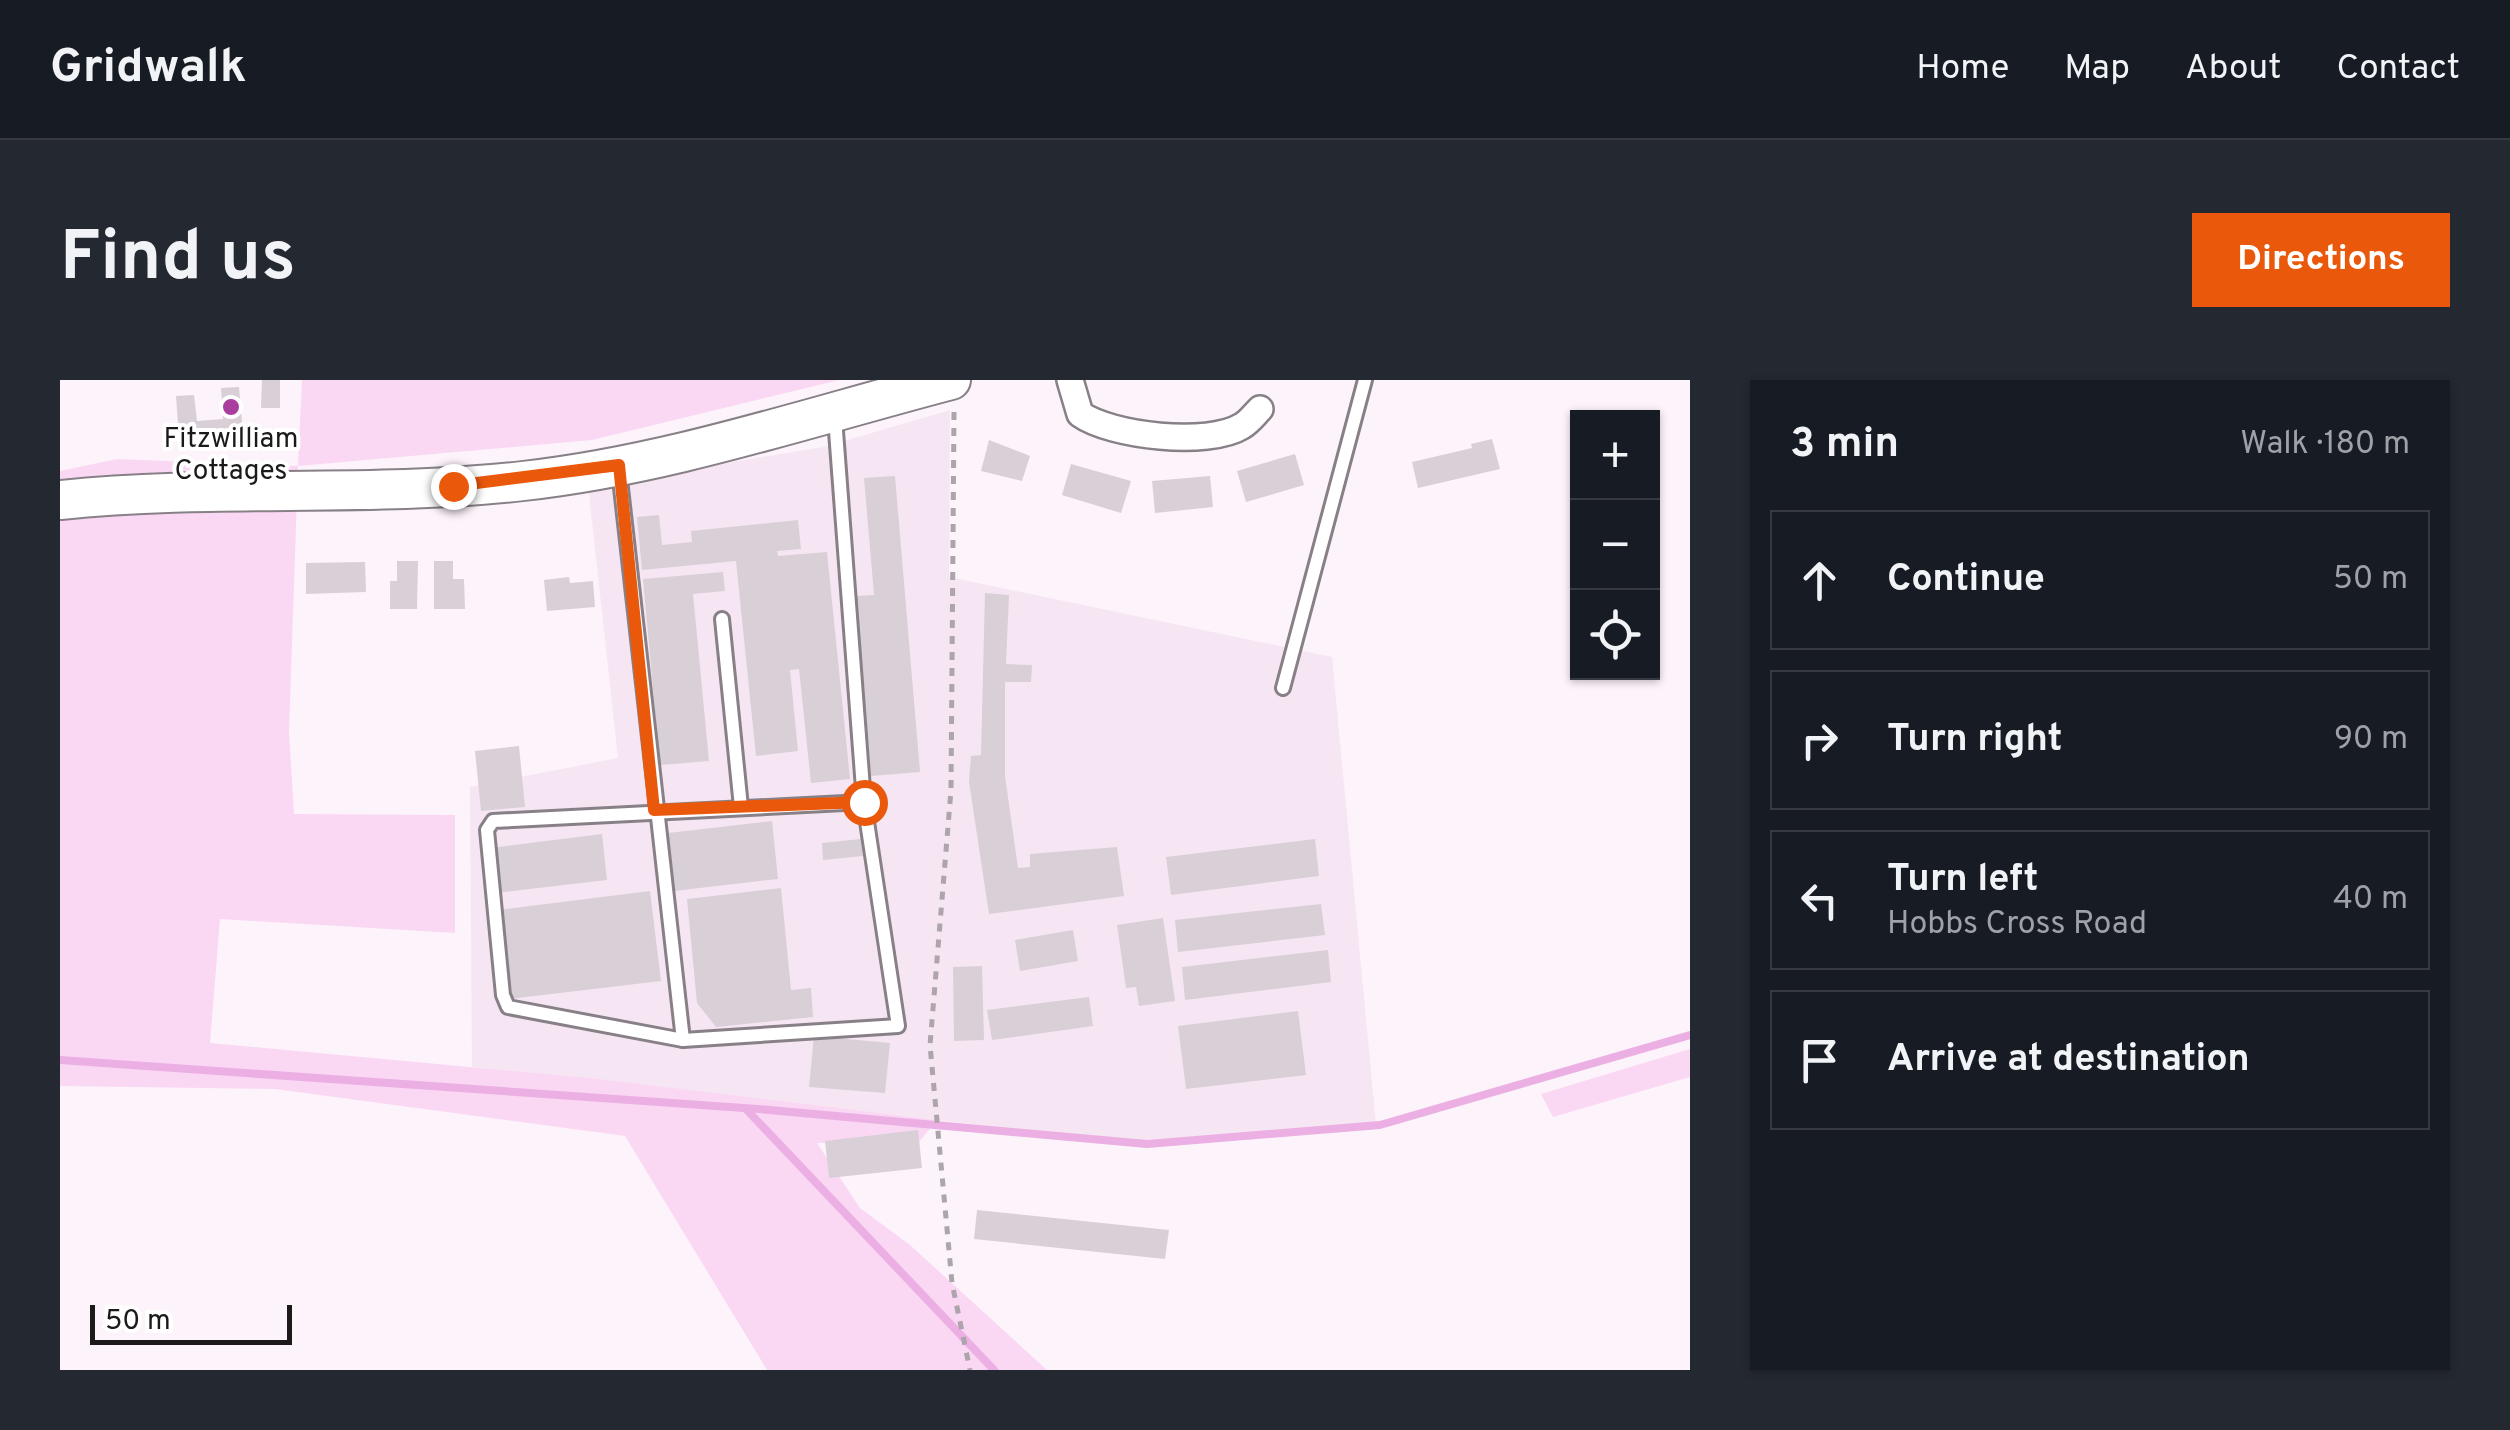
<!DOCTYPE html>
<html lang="en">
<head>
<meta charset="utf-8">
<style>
	:root { --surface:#171b24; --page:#242831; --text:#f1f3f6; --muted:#9ea1a6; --line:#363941; --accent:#ea580c }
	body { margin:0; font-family:Overpass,sans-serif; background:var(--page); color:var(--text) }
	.controls { position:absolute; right:30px; top:30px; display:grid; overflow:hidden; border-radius:0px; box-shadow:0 2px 8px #0004 }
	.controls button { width:90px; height:90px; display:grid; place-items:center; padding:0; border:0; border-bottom:2px solid var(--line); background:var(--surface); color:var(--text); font:50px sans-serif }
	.scale { position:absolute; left:30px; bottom:25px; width:202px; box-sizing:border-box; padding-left:10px; border:5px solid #1c191b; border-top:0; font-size:28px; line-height:35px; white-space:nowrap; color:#1c191b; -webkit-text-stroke:8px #fff; paint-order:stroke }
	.stop { position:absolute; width:30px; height:30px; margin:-22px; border:8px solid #ea580c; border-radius:50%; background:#fff }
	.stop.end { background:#ea580c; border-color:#fff; box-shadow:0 2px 10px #0008 }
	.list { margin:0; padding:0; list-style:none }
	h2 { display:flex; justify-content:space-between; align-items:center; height:130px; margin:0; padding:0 40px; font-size:42px }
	h2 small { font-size:32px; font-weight:400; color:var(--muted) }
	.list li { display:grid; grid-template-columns:65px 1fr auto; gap:30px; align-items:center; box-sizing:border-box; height:140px; margin:0 20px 20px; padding:0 20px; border:2px solid var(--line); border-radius:0px }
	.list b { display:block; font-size:38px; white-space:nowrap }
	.list p { margin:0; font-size:32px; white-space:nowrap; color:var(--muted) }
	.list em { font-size:32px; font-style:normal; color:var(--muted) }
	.icon { flex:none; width:55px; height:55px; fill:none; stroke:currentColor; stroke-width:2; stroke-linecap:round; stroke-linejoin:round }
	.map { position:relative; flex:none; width:1630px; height:990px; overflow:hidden; border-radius:0px }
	header { display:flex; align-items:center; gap:60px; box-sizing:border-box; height:140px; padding:0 50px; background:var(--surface); border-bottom:2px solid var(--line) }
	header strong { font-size:48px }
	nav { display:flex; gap:55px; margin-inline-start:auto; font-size:35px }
	.intro { display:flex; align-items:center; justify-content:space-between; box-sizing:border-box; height:240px; padding:0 60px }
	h1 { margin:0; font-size:70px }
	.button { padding:25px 45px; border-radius:0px; background:var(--accent); color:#fff; font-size:35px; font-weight:700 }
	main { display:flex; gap:60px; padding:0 60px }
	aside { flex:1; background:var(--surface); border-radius:0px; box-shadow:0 2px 8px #0004 }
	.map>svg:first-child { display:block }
	.built { fill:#f6e6f3 }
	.green { fill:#fad8f4 }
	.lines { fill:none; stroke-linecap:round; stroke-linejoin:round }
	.stream { stroke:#ebafe3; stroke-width:8 }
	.building { fill:#d9cfd7 }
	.lane-casing { stroke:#888087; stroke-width:18 }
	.street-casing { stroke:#888087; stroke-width:30 }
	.secondary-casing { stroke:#888087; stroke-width:42 }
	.path { stroke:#aca5ab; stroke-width:5; stroke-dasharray:8 8; stroke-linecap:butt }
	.lane { stroke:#fff; stroke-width:12 }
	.street { stroke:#fff; stroke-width:25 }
	.secondary { stroke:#fff; stroke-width:38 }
	.route { stroke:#ea580c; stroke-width:12 }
	.poi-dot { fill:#a93e9f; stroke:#fff; stroke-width:4 }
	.labels { text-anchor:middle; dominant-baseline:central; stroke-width:8; stroke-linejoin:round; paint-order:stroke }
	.poi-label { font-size:28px; fill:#1c191b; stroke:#fff }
</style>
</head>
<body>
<header>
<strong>Gridwalk</strong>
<nav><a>Home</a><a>Map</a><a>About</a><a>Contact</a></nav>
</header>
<div class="intro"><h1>Find us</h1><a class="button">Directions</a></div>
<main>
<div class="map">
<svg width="1630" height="990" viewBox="0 0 1630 990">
	<rect width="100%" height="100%" fill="#fdf3fb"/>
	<path class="built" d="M890,30L889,197L1272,277L1316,745L1087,764L412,687L410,407L558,378L528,105L764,67Z"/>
	<g class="green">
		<path d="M242,0H779L532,60L238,86L229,352L234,434L395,435V553L160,539L150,663L530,698L877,740L859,762L757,763L800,828L850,865L987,990H707L565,756L215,709L0,706V91L57,79L238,86Z"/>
		<path d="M1630,669V697L1493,737L1481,714Z"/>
	</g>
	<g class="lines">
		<g class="stream">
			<path d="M0,680L698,729L1087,764L1320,745L1630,655"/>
			<path d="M686,729L934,990"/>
		</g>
	</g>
	<g class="building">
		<path d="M202,0H220V28H201Z"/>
		<path d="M179,7L183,53L119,58L116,16L134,15L137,41L163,39L161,8Z"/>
		<path d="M1432,59L1440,89L1358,108L1352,82L1412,68L1411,64Z"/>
		<path d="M929,60L970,76L962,101L921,91Z"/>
		<path d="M1235,74L1244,105L1186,122L1177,91Z"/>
		<path d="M1011,84L1071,101L1061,133L1002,115Z"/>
		<path d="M835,96L860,392L811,396L796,216L814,215L804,98Z"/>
		<path d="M1150,96L1153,127L1095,133L1092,101Z"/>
		<path d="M599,135L602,165L632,162L631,151L738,140L741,169L717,171L718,176L767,172L790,399L751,403L739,289L730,290L738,371L696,376L676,181L582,190L577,137Z"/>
		<path d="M337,181H358L357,229H330V201H337Z"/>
		<path d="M374,181H393V199H404L405,229H374Z"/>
		<path d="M305,182L306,212L246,214V183Z"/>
		<path d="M663,192L665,211L633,214L649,381L600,385L583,199Z"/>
		<path d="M509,197L510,203L533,201L535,227L487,231L484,200Z"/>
		<path d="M925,213L949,215L946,284L972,285L971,302H945V396L958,488L970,487V474L1057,467L1064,516L929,534L909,402L911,376L921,375Z"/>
		<path d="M459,366L465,427L421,431L415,371Z"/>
		<path d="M712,441L718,499L614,511L608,453Z"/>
		<path d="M542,454L547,500L436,513L431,468Z"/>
		<path d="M801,459L803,476L763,480L762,463Z"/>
		<path d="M1255,459L1259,496L1111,515L1106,477Z"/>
		<path d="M721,508L731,610L751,608L753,637L656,647L637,623L627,519Z"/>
		<path d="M590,511L601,601L449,619L438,530Z"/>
		<path d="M1261,524L1265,555L1118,572L1115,540Z"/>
		<path d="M1103,538L1115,621L1079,626L1076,607L1066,608L1057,545Z"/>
		<path d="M1013,550L1018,581L960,591L955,560Z"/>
		<path d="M1268,570L1271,602L1125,620L1122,587Z"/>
		<path d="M922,586L924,660L894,661L893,587Z"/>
		<path d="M1029,617L1033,646L932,660L927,630Z"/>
		<path d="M1238,631L1246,695L1126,709L1118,646Z"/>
		<path d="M754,656L830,663L825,713L749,707Z"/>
		<path d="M858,750L862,788L769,798L765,761Z"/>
		<path d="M917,830L1109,850L1105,879L914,859Z"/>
	</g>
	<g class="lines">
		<defs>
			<g id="lane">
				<path d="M559,90L623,660L838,646L804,422L775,38"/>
				<path d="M662,239L681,427"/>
				<path d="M1223,308L1305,0"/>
				<path d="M623,660L448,627L443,615L427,450L433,441L804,422"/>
			</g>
			<path id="street" d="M1010,0L1020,34C1051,56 1148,67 1182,46C1189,42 1195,34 1200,29"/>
			<path id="secondary" d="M0,120C154,104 309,118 463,101C608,85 749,37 891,0"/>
		</defs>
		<use href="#lane" class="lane-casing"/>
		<use href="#street" class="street-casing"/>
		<use href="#secondary" class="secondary-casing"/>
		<path class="path" d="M894,32L891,410L870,665L892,903L910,990"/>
		<use href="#lane" class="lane"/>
		<use href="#street" class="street"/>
		<use href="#secondary" class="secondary"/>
	</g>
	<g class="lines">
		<path class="route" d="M393,106L559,85L594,430L804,422"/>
	</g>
	<circle class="poi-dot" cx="171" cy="27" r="10"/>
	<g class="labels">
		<g class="poi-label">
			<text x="171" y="60">Fitzwilliam<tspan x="171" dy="32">Cottages</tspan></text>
		</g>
	</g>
</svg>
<div class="controls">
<button>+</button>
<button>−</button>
<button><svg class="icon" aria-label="locate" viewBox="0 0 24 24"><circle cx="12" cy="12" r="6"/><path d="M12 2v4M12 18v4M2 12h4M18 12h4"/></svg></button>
</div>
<div class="scale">50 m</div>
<div class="stop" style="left:804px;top:422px"></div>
<div class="stop end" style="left:393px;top:106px"></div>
</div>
<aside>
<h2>3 min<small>Walk · 180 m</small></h2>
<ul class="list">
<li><svg class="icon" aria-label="ahead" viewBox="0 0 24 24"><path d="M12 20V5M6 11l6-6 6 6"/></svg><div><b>Continue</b></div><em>50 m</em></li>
<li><svg class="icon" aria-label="right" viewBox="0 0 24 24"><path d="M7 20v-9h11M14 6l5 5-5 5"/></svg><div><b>Turn right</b></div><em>90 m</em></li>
<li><svg class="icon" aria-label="left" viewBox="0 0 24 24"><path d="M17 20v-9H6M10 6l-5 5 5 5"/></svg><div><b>Turn left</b><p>Hobbs Cross Road</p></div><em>40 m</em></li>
<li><svg class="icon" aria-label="arrive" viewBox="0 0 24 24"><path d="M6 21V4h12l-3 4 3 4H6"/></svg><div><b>Arrive at destination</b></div></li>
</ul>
</aside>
</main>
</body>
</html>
